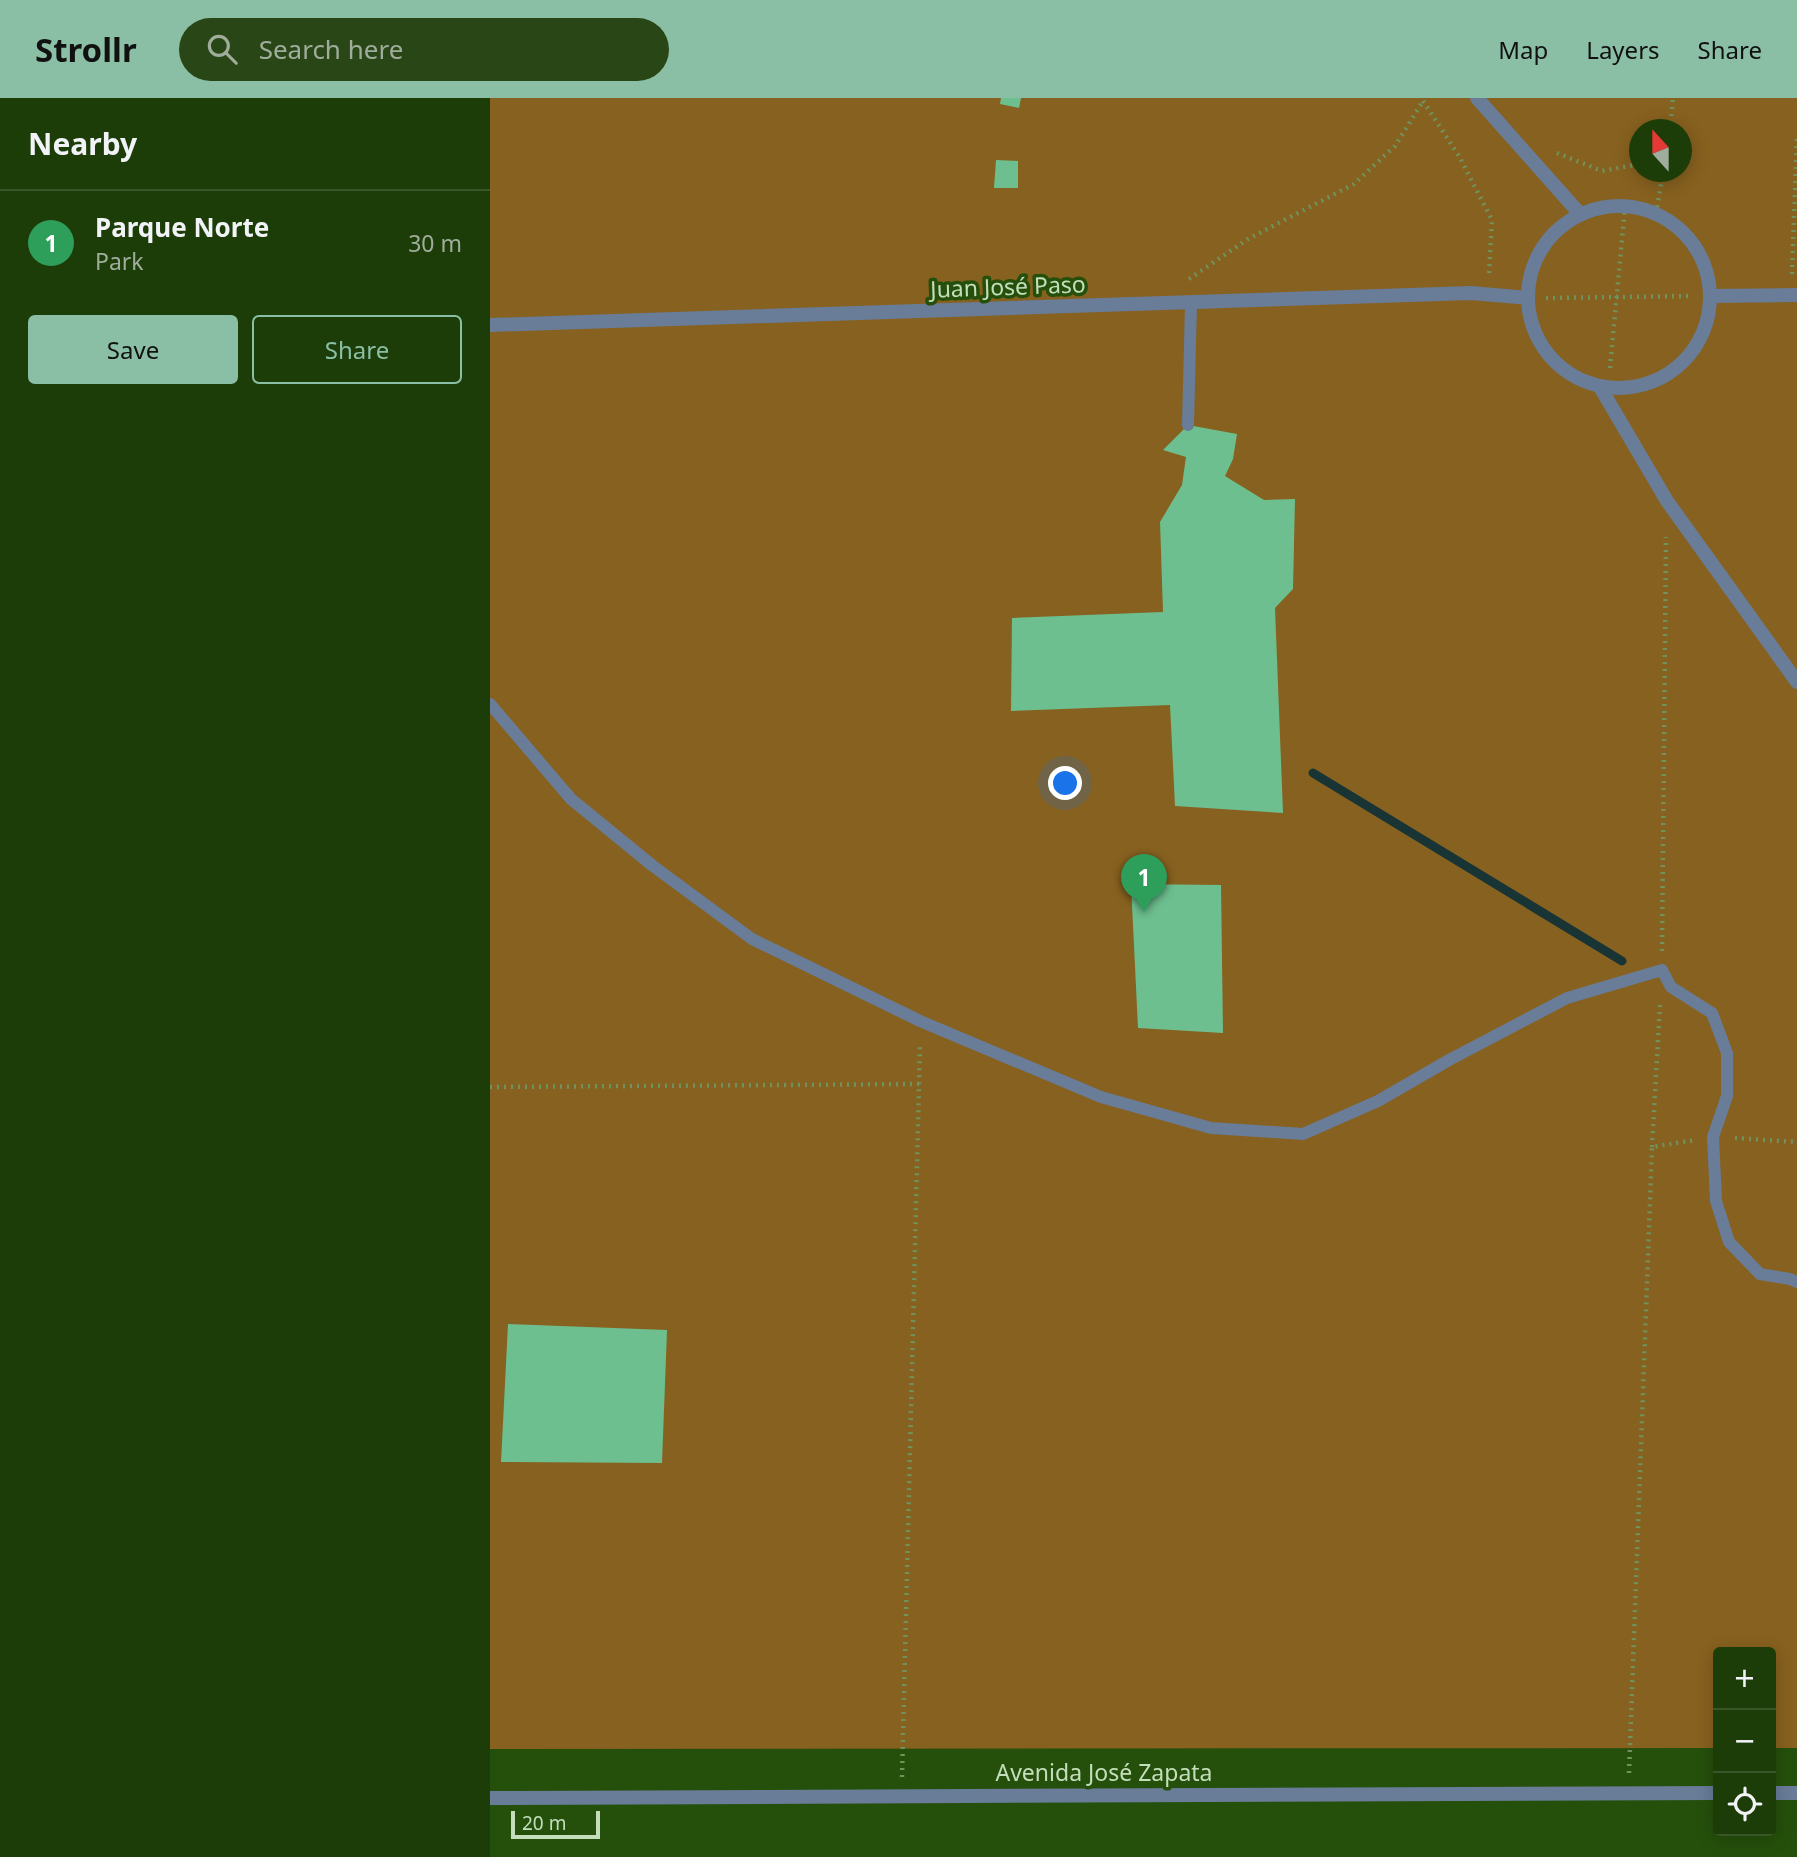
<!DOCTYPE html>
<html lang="en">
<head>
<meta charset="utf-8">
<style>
	:root { --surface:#1c3c08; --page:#294716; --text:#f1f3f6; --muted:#a0ad9c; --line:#3a5629; --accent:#8abfa5 }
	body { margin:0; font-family:"Noto Sans",sans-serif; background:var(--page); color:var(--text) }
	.controls { position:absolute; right:21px; bottom:21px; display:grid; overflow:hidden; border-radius:7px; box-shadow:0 4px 18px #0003 }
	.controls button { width:63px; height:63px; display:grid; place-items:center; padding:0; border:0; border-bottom:2px solid var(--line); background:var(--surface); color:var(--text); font:35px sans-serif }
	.compass { position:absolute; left:1139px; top:21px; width:63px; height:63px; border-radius:50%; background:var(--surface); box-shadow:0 4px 18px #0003; rotate:339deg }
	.scale { position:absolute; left:21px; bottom:18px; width:89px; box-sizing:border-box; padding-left:7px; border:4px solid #c4ddbb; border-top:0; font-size:19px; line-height:24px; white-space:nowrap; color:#c4ddbb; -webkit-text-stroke:5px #25500b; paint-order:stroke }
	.you { position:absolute; left:576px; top:686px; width:24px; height:24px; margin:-18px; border:5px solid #fff; border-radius:50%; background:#1a73e8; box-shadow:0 0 0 10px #1a73e833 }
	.badge { display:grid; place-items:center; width:46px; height:46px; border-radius:50%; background:var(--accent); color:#fff; font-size:23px; font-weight:700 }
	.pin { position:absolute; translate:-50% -58px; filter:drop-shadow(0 2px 4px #0008) }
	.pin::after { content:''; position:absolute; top:37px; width:24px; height:21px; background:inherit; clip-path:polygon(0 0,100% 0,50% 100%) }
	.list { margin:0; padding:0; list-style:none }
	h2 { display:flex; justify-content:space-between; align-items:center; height:91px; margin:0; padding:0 28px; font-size:30px }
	h2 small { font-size:23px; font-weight:400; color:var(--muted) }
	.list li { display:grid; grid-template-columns:46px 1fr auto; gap:21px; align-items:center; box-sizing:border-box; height:105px; padding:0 28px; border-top:2px solid var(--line) }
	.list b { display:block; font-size:26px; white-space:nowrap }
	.list p { margin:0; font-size:23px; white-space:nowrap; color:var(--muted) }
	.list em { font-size:23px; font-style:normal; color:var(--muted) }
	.actions { display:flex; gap:14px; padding:21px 28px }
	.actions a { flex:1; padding:16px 0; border:2px solid var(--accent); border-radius:7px; text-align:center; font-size:24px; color:var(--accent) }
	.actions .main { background:var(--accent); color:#111 }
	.icon { flex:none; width:38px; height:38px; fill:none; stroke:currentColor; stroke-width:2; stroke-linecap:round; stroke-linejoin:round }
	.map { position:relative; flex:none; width:1307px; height:1759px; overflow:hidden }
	header { display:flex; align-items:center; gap:42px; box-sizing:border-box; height:98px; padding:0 35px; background:var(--accent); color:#111 }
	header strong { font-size:33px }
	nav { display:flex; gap:38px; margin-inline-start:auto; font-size:24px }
	.search { width:490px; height:63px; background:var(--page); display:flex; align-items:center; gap:18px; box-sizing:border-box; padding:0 24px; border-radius:38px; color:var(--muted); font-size:26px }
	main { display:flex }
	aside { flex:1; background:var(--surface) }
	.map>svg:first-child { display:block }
	.green { fill:#87611f; fill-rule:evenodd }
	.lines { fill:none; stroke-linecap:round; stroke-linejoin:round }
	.stream { stroke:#193435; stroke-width:9 }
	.building { fill:#6dbf8f }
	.path { stroke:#70935e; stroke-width:4.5; stroke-dasharray:2 5; stroke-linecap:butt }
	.service { stroke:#697c98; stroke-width:12 }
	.minor { stroke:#697c98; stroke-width:14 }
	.tertiary { stroke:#697c98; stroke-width:14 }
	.labels { text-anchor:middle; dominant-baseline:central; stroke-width:7; stroke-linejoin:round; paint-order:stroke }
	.street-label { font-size:23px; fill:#c4ddbb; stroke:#25500b }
</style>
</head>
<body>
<header>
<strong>Strollr</strong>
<div class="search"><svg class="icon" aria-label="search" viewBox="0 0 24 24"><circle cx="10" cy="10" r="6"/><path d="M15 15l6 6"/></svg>Search here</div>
<nav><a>Map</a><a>Layers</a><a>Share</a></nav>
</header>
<main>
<aside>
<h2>Nearby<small></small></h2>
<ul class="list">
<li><span class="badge" style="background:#2e9e5b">1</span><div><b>Parque Norte</b><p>Park</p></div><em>30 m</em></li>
</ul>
<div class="actions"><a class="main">Save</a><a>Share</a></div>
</aside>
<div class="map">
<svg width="1307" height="1759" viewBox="0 0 1307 1759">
	<rect width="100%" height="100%" fill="#25500b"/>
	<path class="green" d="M0,0H1307V1650H1281V1554H1228V1650L0,1651ZM1150,32H1192V74H1150Z"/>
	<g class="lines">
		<path class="stream" d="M823,675L1132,863"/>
	</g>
	<g class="building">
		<path d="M511,0H531L529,10L510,6Z"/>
		<path d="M506,62L528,63V90H504Z"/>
		<path d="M698,327L747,336L743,361L735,378L774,402L805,401L803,491L785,510L793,715L685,708L680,607L521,613L522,520L673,514L670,424L692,387L696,359L673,352Z"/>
		<path d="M641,786L731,787L733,935L648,930Z"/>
		<path d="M18,1226L177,1232L172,1365L11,1364Z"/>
	</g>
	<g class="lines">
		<g class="path">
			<path d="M933,3L969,58L1002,122L999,175"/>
			<path d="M1180,32L1183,0"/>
			<path d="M1067,55L1112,73L1150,66"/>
			<path d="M1166,116L1173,74"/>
			<path d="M1302,176L1307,37"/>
			<path d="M699,181L758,141L864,86L905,48L933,3"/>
			<path d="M1056,200L1202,198"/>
			<path d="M1120,270L1135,109"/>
			<path d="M1172,853L1176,439"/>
			<path d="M0,989L429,986"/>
			<path d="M1245,1040L1307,1044"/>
			<path d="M1162,1049L1170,907"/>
			<path d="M1139,1675L1162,1049L1205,1042"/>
			<path d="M412,1679L430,946"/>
		</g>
		<g class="service">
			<path d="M698,327L701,205"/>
			<path d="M0,606L81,701L163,768L262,841L430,923L611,999L721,1030L813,1036L888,1003L959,962L1077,900L1172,872L1181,889L1222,915L1237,955V998L1223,1039L1226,1103L1239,1144L1270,1176L1300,1181L1307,1184"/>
		</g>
		<g class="minor">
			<path d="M987,0L1090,116"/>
			<circle cx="1129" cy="199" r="91"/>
			<path d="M1220,198L1307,197"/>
			<path d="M0,227L981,195L1038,200"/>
			<path d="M1110,289L1177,403L1307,584"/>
		</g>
		<g class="tertiary">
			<path d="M1281,1695H1307"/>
			<path d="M0,1700L1228,1695"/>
		</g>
	</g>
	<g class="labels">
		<g class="street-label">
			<text transform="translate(518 188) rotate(-2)">Juan José Paso</text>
			<text x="614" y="1674">Avenida José Zapata</text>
		</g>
	</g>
</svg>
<div class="controls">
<button>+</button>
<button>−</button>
<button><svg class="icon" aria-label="locate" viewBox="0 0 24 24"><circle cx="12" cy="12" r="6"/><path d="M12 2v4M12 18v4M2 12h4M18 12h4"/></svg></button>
</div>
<svg class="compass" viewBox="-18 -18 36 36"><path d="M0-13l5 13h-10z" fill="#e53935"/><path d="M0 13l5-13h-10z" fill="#a0ad9c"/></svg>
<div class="scale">20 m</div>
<div class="you"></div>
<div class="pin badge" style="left:654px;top:814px;background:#2e9e5b">1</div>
</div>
</main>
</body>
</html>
